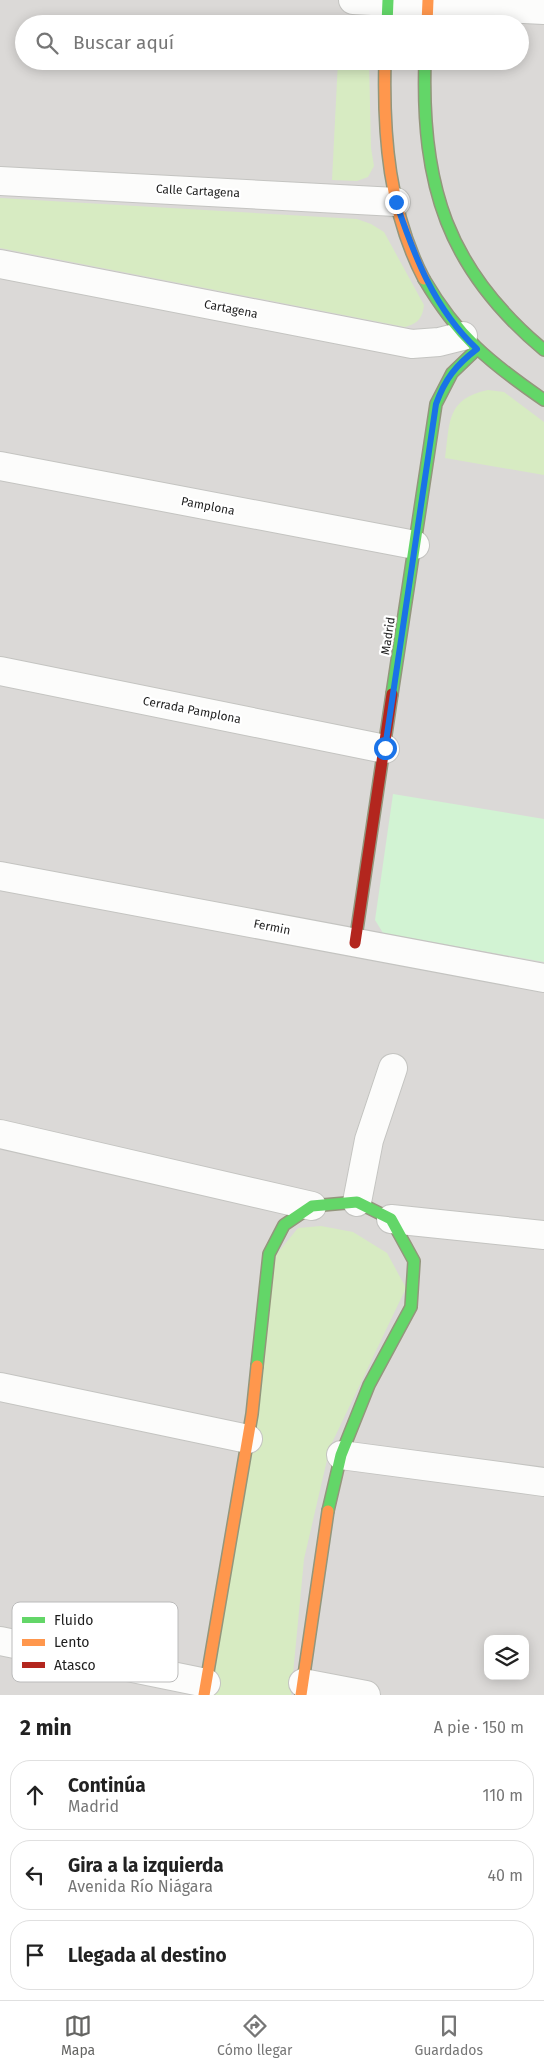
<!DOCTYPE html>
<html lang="es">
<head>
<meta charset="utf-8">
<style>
	:root { --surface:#fff; --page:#f2f2f2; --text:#222; --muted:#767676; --line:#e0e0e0; --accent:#656563 }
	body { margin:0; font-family:"Fira Sans",sans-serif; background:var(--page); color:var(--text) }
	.controls { position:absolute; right:15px; bottom:15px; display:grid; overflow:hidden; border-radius:10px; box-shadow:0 2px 12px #0003 }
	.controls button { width:45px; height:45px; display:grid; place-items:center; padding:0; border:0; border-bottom:1px solid var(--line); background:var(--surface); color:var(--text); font:25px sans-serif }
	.stop { position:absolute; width:15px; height:15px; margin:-11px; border:4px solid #1a73e8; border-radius:50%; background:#fff }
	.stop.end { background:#1a73e8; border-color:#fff; box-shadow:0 1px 5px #0008 }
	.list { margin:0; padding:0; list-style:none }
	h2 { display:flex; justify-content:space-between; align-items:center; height:65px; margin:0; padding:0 20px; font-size:21px }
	h2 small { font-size:16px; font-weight:400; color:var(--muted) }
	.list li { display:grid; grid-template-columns:32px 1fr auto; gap:15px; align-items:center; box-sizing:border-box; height:70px; margin:0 10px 10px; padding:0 10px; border:1px solid var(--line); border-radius:20px }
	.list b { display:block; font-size:19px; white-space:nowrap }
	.list p { margin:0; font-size:16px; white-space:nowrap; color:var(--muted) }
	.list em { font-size:16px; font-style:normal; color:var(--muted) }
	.icon { flex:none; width:28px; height:28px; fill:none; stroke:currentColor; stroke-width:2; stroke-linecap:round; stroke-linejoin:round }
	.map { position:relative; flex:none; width:544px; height:1695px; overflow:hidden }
	.search { position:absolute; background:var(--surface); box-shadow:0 2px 12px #0003; left:15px; right:15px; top:15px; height:55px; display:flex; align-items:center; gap:12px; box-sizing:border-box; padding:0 18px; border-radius:28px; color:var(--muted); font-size:19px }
	.sheet { height:305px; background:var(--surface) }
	nav { display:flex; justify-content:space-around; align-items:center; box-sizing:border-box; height:70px; border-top:1px solid var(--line); background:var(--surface); font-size:14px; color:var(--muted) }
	nav a { display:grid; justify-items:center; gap:2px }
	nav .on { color:var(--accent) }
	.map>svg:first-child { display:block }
	.residential { fill:#dbd9d7; fill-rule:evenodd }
	.grass { fill:#d7ebc2 }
	.park { fill:#d2f3d3 }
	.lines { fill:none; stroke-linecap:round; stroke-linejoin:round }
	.street-casing { stroke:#c4c4c1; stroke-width:30 }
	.fast-casing { stroke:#93967c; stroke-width:14 }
	.slow-casing { stroke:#93967c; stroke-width:14 }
	.jam-casing { stroke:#93967c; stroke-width:14 }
	.street { stroke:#fcfcfb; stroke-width:28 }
	.fast { stroke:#63d668; stroke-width:11 }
	.slow { stroke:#ff974d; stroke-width:11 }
	.jam { stroke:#b3261e; stroke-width:11 }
	.route { stroke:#1a73e8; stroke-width:6 }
	.labels { text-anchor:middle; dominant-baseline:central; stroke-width:4.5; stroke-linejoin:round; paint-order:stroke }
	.street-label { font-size:12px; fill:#1d1d1d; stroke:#fff }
	.key { fill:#fff; stroke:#bbb; stroke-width:1 }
	.key-label { font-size:14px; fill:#1d1d1d }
</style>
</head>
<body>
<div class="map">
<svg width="544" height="1695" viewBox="0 0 544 1695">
	<rect width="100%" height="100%" fill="#eceae5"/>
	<path class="residential" d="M0,0H544V1695H0ZM24,24H520V61H24ZM488,1639H525V1676H488Z"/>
	<g class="grass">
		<path d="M338,61H369L371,148L374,166L368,177L357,181L332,180Z"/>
		<path d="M0,198L357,219L371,224L384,232L424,305C422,319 418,323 405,327L0,248Z"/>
		<path d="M488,390L504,392L544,422V475L445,458C450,422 446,399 488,390Z"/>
		<path d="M321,1226L353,1232L387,1253L406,1288L330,1447L304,1559L291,1695H209L276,1255L298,1228Z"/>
	</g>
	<path class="park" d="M393,794L544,819V962L383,933L375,920Z"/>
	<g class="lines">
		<defs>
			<g id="street">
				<path d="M353,0L544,10"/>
				<path d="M0,181L396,202"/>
				<path d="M0,264L412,344L439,342L463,336"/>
				<path d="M0,466L415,545"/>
				<path d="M0,671L385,749"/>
				<path d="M0,876L544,978"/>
				<path d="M0,1134L312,1206"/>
				<path d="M357,1202L369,1140L393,1068"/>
				<path d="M391,1219L544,1235"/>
				<path d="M0,1387L248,1439"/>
				<path d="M341,1455L544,1482"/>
				<path d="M0,1641L206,1683"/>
				<path d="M303,1683L366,1695"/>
			</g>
			<g id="fast">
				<path d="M387,24L388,0"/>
				<path d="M425,61C421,185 447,269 544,350"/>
				<path d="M424,279C458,337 489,362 544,400"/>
				<path d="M392,694L436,404L452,373L477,349"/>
				<path d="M257,1366L269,1254L284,1225L312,1206L357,1202L391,1219L414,1261L411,1307L369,1385L341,1455L328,1511"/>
			</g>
			<g id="slow">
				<path d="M427,24L428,0"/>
				<path d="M385,61C383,135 389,212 424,279"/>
				<path d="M204,1695L252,1414L257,1366"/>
				<path d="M301,1695L328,1511"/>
			</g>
			<path id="jam" d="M355,943L392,694"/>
		</defs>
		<use href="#street" class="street-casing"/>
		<use href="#fast" class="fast-casing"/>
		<use href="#slow" class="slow-casing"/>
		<use href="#jam" class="jam-casing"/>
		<use href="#street" class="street"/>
		<use href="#fast" class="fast"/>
		<use href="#slow" class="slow"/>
		<use href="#jam" class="jam"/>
	</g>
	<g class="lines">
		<path class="route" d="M385,748L436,404C445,379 456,365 477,349C434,309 414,255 396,202"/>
	</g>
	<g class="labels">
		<g class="street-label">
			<text transform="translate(198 191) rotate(3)">Calle Cartagena</text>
			<text transform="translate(231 309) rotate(11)">Cartagena</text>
			<text transform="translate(208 506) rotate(11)">Pamplona</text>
			<text transform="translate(388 636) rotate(-81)">Madrid</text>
			<text transform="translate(192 710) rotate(11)">Cerrada Pamplona</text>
			<text transform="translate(272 927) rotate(11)">Fermin</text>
		</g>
	</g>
	<rect x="12" y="1602" width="166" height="80" rx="8" class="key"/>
	<rect x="22" y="1617" width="23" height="6" fill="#63d668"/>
	<rect x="22" y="1639" width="23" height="7" fill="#ff974d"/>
	<rect x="22" y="1662" width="23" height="6" fill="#b3261e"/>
	<g class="key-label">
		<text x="54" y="1625">Fluido</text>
		<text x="54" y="1647">Lento</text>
		<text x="54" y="1670">Atasco</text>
	</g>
</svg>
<div class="controls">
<button><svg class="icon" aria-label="layers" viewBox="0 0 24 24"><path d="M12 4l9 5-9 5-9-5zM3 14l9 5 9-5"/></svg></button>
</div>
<div class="stop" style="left:385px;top:748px"></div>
<div class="stop end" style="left:396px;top:202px"></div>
<div class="search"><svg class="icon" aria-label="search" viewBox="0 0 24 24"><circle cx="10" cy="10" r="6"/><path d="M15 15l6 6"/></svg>Buscar aquí</div>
</div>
<section class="sheet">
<h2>2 min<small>A pie · 150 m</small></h2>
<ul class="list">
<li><svg class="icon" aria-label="ahead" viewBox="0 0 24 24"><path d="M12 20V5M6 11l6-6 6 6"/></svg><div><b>Continúa</b><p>Madrid</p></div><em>110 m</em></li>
<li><svg class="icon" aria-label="left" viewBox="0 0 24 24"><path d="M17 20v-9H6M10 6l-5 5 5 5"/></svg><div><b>Gira a la izquierda</b><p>Avenida Río Niágara</p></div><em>40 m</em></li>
<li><svg class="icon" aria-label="arrive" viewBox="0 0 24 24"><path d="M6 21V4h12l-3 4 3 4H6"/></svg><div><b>Llegada al destino</b></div></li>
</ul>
</section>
<nav>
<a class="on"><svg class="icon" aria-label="map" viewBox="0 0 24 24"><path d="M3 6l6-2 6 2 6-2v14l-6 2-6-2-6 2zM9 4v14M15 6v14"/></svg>Mapa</a>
<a><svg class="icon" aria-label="directions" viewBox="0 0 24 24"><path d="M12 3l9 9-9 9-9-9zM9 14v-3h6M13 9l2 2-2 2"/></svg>Cómo llegar</a>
<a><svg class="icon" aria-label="saved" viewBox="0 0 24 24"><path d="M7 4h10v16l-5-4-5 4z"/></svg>Guardados</a>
</nav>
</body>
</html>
